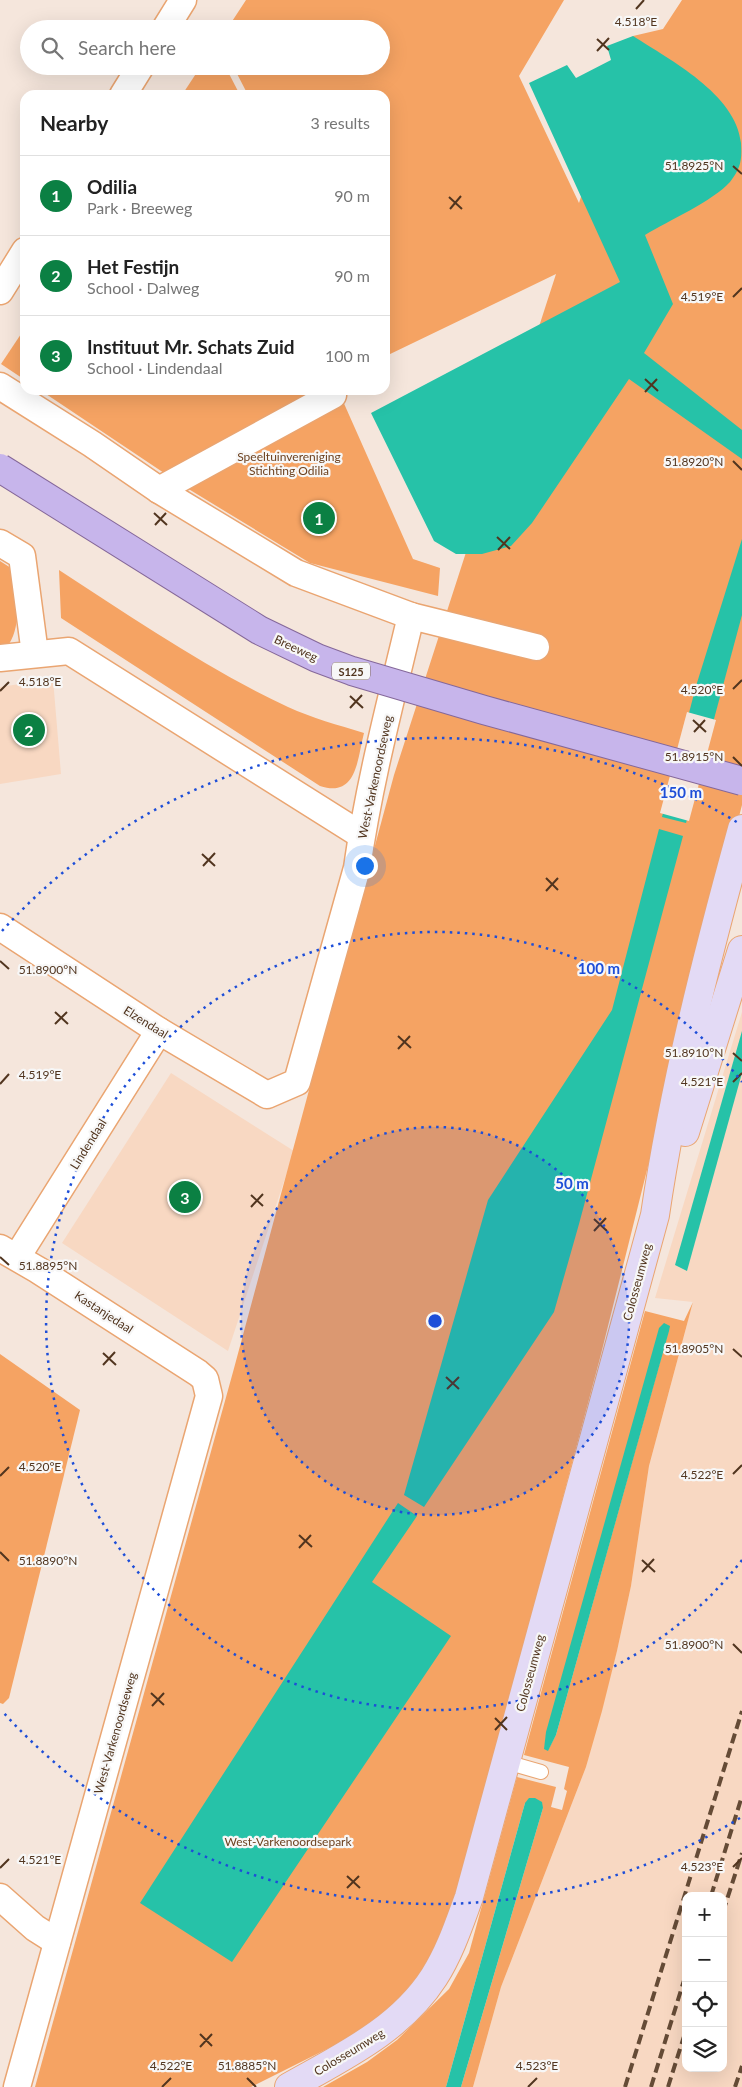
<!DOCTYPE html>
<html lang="en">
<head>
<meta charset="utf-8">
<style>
	:root { --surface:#fff; --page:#f2f2f2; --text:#222; --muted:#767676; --line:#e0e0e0; --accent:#0b8043 }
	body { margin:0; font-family:Lato,sans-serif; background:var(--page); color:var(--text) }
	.controls { position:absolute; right:15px; bottom:15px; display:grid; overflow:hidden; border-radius:10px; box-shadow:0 5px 20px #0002 }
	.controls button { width:45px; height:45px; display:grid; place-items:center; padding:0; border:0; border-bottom:1px solid var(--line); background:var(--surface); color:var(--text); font:25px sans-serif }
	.you { position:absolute; left:364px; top:865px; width:18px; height:18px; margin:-12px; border:4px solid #fff; border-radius:50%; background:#1a73e8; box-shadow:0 0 0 8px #1a73e833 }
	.badge { display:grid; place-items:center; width:32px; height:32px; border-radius:50%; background:var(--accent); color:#fff; font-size:16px; font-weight:700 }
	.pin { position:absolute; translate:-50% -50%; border:2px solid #fff; box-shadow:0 1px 5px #0006 }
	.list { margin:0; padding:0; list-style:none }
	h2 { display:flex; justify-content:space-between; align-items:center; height:65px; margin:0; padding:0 20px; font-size:21px }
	h2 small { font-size:16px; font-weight:400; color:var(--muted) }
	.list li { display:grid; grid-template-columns:32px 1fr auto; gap:15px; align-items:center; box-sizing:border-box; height:80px; padding:0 20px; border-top:1px solid var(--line) }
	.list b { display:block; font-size:19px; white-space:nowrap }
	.list p { margin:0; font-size:16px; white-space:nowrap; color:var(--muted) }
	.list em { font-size:16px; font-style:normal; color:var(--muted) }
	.icon { flex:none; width:28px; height:28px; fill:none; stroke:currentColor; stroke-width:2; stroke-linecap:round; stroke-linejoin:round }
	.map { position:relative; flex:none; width:742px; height:2087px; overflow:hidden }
	.search { position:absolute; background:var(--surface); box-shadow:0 5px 20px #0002; left:20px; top:20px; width:370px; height:55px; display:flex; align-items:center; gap:12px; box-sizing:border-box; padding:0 18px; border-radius:28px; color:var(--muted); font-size:19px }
	.panel { position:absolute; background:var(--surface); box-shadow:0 5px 20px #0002; left:20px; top:90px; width:370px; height:305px; border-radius:15px }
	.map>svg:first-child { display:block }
	.built { fill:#f8d8c2; fill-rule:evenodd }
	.green { fill:#f5a363; fill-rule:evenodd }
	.water { fill:#26c2a8 }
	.pier { fill:#f5e6dc }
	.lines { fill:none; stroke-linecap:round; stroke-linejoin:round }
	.lane-casing { stroke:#eaa571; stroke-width:16 }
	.street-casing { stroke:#eaa571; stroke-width:29 }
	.secondary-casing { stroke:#eaa571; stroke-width:30 }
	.lane { stroke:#fff; stroke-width:14 }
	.street { stroke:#fff; stroke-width:26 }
	.secondary { stroke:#e3daf5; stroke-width:28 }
	.rail { stroke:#654b36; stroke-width:4; stroke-dasharray:10 5; stroke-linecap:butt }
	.primary-bridge-casing { stroke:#85689a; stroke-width:30; stroke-linecap:butt }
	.primary-bridge { stroke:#c7b5eb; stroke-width:28 }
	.ticks { fill:none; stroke:#51351f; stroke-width:2 }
	.ring { fill:none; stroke:#1d4ed8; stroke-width:2.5; stroke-dasharray:2.5 5 }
	.labels { text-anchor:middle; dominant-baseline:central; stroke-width:4.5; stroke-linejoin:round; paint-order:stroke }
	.shield { fill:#f7f7f7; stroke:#836f60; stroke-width:1 }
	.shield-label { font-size:11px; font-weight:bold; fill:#51351f }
	.park-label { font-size:12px; fill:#6d4220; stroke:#f7f7f7 }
	.street-label { font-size:12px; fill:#51351f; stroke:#f7f7f7 }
	.ticks-label { font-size:12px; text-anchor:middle; fill:#51351f; stroke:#f7f7f7; stroke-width:4.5; stroke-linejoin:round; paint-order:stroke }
	.centre { fill:#1d4ed8; stroke:#f7f7f7; stroke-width:2.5 }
	.ring-label { font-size:15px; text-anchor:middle; font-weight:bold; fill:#1d4ed8; stroke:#f7f7f7; stroke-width:4.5; stroke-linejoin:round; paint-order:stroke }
</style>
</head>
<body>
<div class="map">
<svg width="742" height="2087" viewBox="0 0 742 2087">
	<rect width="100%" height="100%" fill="#f5e6dc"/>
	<g class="built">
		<path d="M53,679L61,774L0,784V687Z"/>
		<path d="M742,1012V2087H473L501,1987L586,1767L617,1651L631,1586L649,1466L693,1302L655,1298ZM686,1896H723V2068H686Z"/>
		<path d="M171,1073L294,1151L228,1351L62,1243Z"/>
	</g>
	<g class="green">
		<path d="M246,0H564L519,76L579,203L633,36L663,29L682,0H742V805L650,1158L600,1358L458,1891L431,1959L403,1994L380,2017L353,2036L251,2087H35L233,1372L394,775L556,274L386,356L385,95H248L233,66H381V29H227Z"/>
		<path d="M201,66H225L240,95H182Z"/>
		<path d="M25,328V380L1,364Z"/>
		<path d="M40,390H338L413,559L440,568L438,596L310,563L182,485Z"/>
		<path d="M0,561L14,570C15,593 23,623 9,644L0,645Z"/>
		<path d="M59,570C133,618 207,669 288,707C312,718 338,725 364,733C357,760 357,798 320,786L61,618Z"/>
		<path d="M693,1302L649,1466L631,1586L617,1651L602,1711L586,1767L501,1987L473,2087H461L543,1808L525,1803L446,2087H323L367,2062L397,2040L449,1989L469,1953L517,1777L556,1787L551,1807L562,1810L567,1791L564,1789L569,1767L524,1755L645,1311L684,1321ZM670,1326L556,1735L548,1750Z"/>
		<path d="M0,1354L80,1410L9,1698L3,1704L0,1703Z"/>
	</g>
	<g class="water">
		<path d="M633,36C670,60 736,94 741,143C742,160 741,168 730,182C713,201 668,221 645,235L673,304L644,353L742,430V459L629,379L532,523L511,546L482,554H456L434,541L371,413L620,282L529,83L567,65L576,78L611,60L607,46Z"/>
		<path d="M742,539V615L686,823L662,817L696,686Z"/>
		<path d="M659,829L683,836L579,1224L554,1312L424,1507L404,1495L488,1200L612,1010Z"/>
		<path d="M742,1031V1073L687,1271L675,1265Z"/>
		<path d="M664,1323L670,1326L669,1331L556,1735L548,1751L544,1749L546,1732L659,1328Z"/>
		<path d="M398,1503L417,1516L372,1582L451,1636L232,1962L140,1903Z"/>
		<path d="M529,1798H535L542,1802L543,1808L461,2087H446L525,1803Z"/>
	</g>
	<path class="pier" d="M687,712L716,720L689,821L660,813Z"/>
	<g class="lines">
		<defs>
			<path id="lane" d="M506,1762L541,1772"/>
			<g id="street">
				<path d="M165,29L183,0"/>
				<path d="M123,95L141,66"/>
				<path d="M0,291L25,251"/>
				<path d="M0,386L92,444L159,490L296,573L411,616L536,647"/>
				<path d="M159,490L333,395"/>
				<path d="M0,543L22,556L35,654"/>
				<path d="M0,658L69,651L361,835"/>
				<path d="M0,927L159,1031L267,1095L297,1082L357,868C369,783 391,700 411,616"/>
				<path d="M0,1248L38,1270L198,1373L205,1379L209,1396L17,2087"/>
				<path d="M17,1257L159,1031"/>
				<path d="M0,1897L35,1928L57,1942"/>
			</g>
			<g id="secondary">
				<path d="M685,1132L742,950"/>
				<path d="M289,2087C342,2057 400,2030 434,1977C450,1952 459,1924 469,1897L655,1215C674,1085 707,956 742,829"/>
			</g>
		</defs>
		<use href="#lane" class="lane-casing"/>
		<use href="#street" class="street-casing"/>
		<use href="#secondary" class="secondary-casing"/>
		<use href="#lane" class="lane"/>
		<use href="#street" class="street"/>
		<use href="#secondary" class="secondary"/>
		<g class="rail">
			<path d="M711,1896L742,1796"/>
			<path d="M723,1912L742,1853"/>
			<path d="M625,2087L742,1711"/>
			<path d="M651,2087L686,1974"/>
			<path d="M668,2087L686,2030"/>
			<path d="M735,2087L742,2066"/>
		</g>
		<defs>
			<path id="primary-bridge" d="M0,468L259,630L317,658L352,671L484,710L742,781"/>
		</defs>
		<use href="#primary-bridge" class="primary-bridge-casing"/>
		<use href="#primary-bridge" class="primary-bridge"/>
	</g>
	<path class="ticks" d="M636,9L644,0M597,39L609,50M597,51L609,38M733,166L742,174M449,197L462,209M450,209L461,196M733,297L742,288M645,379L658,391M645,392L657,379M733,461L742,470M154,513L167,525M155,525L166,513M497,537L510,549M498,550L510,537M733,689L742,680M0,691L9,682M350,696L363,708M350,708L362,695M693,720L706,732M694,732L705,720M733,757L742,766M202,854L215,866M203,866L215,853M546,878L558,890M546,891L558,878M0,961L9,969M55,1012L68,1024M55,1024L67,1012M398,1036L411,1048M398,1049L410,1036M733,1053L742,1061M733,1082L742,1073M0,1084L9,1074M251,1195L263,1206M251,1207L263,1194M594,1219L607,1231M594,1231L606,1218M0,1257L9,1265M733,1349L742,1357M103,1353L116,1365M103,1365L115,1352M446,1377L459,1389M447,1389L459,1377M733,1474L742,1465M0,1476L9,1467M299,1535L312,1547M299,1548L311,1535M0,1552L9,1561M642,1560L655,1572M642,1572L654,1559M733,1644L742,1653M151,1693L164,1705M152,1706L164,1693M495,1718L507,1730M495,1730L507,1717M733,1867L742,1858M0,1868L9,1859M347,1876L360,1888M347,1888L359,1876M200,2034L212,2046M200,2047L212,2034M247,2078L256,2087M162,2087L171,2078M528,2087L537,2078"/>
	<circle cx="435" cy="1321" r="194" fill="#1d4ed8" fill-opacity=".12"/>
	<g class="ring">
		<circle cx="435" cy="1321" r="194"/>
		<path d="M742 1560A389 389 0 1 1 742 1082"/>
		<path d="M740 1818A583 583 0 0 1 2 1711M2 931A583 583 0 0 1 740 824"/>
	</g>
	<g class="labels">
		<rect class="shield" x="332" y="662.5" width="38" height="17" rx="4"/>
		<g class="shield-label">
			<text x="351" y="671">S125</text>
		</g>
		<g class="park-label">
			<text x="289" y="456">Speeltuinvereniging<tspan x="289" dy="14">Stichting Odilia</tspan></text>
			<text x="288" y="1841">West-Varkenoordsepark</text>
		</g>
		<g class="street-label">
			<text transform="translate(296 648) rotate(25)">Breeweg</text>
			<text transform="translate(375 777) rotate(-78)">West-Varkenoordseweg</text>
			<text transform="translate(146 1022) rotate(32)">Elzendaal</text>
			<text transform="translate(88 1144) rotate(-58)">Lindendaal</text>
			<text transform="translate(637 1282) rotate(-75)">Colosseumweg</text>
			<text transform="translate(104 1312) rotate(33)">Kastanjedaal</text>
			<text transform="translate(530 1673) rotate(-75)">Colosseumweg</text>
			<text transform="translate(115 1733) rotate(-74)">West-Varkenoordseweg</text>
			<text transform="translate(349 2052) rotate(-31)">Colosseumweg</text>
		</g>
	</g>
	<g class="ticks-label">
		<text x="636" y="26">4.518°E</text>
		<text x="694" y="170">51.8925°N</text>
		<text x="702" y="301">4.519°E</text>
		<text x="694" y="466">51.8920°N</text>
		<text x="40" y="686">4.518°E</text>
		<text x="702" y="694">4.520°E</text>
		<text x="694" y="761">51.8915°N</text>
		<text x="48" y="974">51.8900°N</text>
		<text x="694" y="1057">51.8910°N</text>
		<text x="40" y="1079">4.519°E</text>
		<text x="702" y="1086">4.521°E</text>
		<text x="48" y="1270">51.8895°N</text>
		<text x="694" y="1353">51.8905°N</text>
		<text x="40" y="1471">4.520°E</text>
		<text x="702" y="1479">4.522°E</text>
		<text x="48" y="1565">51.8890°N</text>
		<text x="694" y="1649">51.8900°N</text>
		<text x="40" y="1864">4.521°E</text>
		<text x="702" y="1871">4.523°E</text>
		<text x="171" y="2070">4.522°E</text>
		<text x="537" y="2070">4.523°E</text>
		<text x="247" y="2070">51.8885°N</text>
	</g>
	<circle cx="435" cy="1321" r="8" class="centre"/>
	<g class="ring-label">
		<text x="681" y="798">150 m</text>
		<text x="599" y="974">100 m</text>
		<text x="572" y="1189">50 m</text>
	</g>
</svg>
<div class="controls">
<button>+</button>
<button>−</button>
<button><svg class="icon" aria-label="locate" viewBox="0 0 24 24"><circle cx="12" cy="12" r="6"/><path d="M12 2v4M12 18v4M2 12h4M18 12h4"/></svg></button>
<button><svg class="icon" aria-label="layers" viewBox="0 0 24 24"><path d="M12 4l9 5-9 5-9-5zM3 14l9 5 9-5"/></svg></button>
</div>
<div class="you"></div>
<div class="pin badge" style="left:319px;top:518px">1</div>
<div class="pin badge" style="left:29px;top:730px">2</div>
<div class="pin badge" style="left:185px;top:1197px">3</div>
<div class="search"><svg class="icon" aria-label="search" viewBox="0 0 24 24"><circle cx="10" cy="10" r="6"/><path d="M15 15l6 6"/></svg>Search here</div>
<section class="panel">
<h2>Nearby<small>3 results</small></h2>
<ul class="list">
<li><span class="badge">1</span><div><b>Odilia</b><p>Park · Breeweg</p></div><em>90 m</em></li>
<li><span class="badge">2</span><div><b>Het Festijn</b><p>School · Dalweg</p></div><em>90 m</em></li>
<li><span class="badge">3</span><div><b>Instituut Mr. Schats Zuid</b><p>School · Lindendaal</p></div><em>100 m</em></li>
</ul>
</section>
</div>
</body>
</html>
